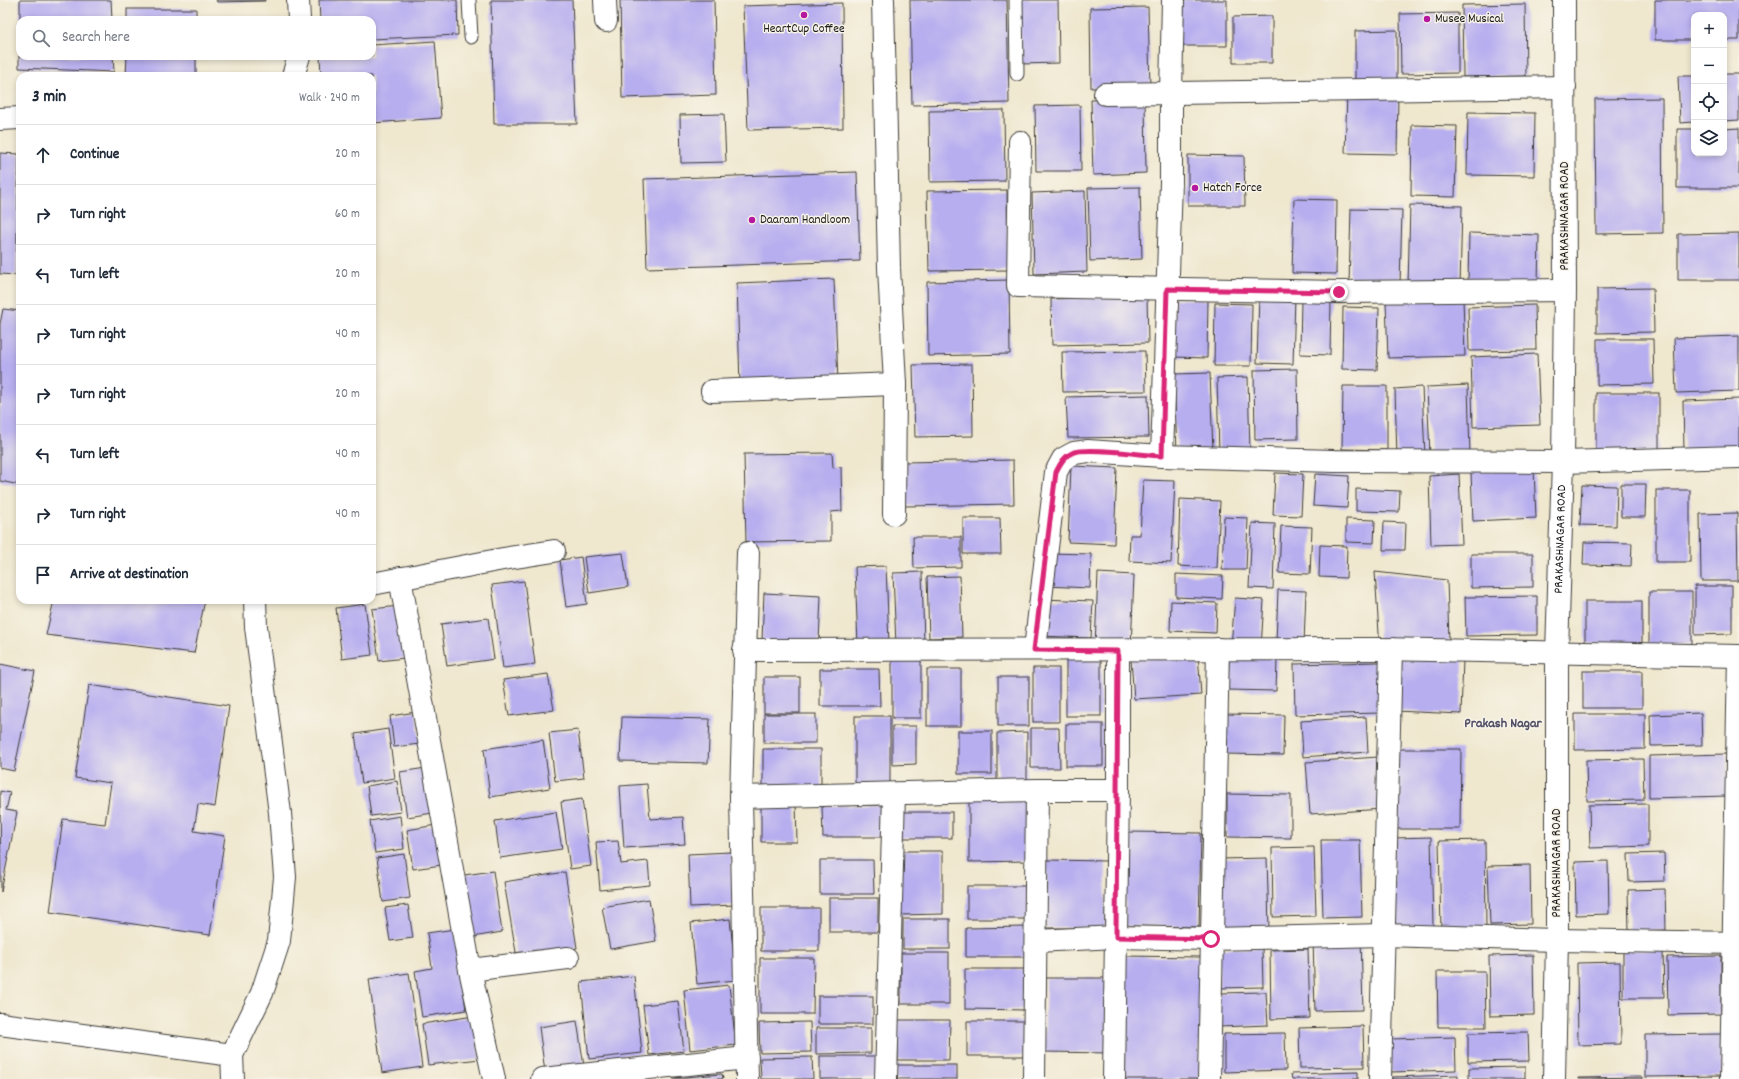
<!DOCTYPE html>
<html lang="en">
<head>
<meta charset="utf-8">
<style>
	:root { --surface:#fff; --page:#f2f2f3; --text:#1f2937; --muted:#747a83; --line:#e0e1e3 }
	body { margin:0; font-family:Dekko,sans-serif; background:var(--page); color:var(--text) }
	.controls { position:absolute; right:12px; top:12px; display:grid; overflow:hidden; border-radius:8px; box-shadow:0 2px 6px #0003 }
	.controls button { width:36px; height:36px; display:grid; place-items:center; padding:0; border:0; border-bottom:1px solid var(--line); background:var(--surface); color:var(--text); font:20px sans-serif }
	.stop { position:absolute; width:12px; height:12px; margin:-9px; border:3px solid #db2777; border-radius:50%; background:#fff }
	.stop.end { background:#db2777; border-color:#fff; box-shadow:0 1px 4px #0008 }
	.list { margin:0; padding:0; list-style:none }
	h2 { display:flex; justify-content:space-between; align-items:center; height:52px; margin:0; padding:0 16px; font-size:17px }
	h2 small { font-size:13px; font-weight:400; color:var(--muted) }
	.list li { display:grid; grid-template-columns:26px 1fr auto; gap:12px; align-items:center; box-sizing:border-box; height:60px; padding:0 16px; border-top:1px solid var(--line) }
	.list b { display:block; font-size:15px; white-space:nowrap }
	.list em { font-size:13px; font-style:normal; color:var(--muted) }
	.icon { flex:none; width:22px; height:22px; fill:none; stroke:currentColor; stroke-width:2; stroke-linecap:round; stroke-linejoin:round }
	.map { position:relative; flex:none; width:1739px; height:1079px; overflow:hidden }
	.search { position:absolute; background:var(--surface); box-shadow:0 2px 6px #0003; left:16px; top:16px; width:360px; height:44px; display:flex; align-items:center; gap:10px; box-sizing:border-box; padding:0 14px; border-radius:12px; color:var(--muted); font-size:15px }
	.panel { position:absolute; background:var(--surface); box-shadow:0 2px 6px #0003; left:16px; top:72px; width:360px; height:532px; border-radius:12px }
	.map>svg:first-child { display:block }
	.building { fill:#b7aeef }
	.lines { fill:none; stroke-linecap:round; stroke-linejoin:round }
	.service-casing { stroke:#3c3a37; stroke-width:15 }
	.minor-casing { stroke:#3c3a37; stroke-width:24 }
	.service { stroke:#fff; stroke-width:13 }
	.minor { stroke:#fff; stroke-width:22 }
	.route { stroke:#db2777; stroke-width:5 }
	.poi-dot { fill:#b5179e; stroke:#f7f3e8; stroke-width:1.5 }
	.labels { text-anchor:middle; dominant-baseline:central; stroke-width:3; stroke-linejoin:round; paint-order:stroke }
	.poi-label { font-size:13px; fill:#1c1c1c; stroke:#f7f3e8; text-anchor:start }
	.street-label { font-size:13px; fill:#1c1c1c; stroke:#f7f3e8 }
	.neighbourhood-label { font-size:14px; font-weight:bold; fill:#524f66; stroke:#f7f3e8 }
</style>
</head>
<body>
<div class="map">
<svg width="1739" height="1079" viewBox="0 0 1739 1079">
	<rect width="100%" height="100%" fill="#f7f3e8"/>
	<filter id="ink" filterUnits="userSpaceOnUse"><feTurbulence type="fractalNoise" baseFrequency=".025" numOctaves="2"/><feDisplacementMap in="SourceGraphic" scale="8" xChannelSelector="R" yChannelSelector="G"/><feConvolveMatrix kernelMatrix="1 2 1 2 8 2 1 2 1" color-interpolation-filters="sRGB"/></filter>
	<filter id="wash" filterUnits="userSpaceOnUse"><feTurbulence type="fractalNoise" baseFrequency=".012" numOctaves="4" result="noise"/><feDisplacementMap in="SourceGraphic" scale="16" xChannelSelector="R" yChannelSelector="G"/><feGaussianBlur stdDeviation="0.9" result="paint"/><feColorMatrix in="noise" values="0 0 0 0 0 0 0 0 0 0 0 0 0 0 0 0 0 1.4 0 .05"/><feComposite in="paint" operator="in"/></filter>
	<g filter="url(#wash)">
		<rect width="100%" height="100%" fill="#efe7ce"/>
		<g id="blocks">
			<g class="building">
				<path d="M20,0H111L112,20H20Z"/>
				<path d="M216,0H265V1L217,2Z"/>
				<path d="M319,0H457L458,35L372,39V20H320Z"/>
				<path d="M491,0H572L577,124H494Z"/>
				<path d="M620,0H714L716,95L622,98Z"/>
				<path d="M910,0H1007L1009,103L912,105Z"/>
				<path d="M1020,0H1058L1059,63L1021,64Z"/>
				<path d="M1178,0H1227V46H1179Z"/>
				<path d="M1655,0H1739V40H1724V15H1694V40H1655Z"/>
				<path d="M842,3L843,128L748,130L743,6Z"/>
				<path d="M1525,4L1526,76L1463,77L1462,5Z"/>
				<path d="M1148,7L1150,87L1091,88L1090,8Z"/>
				<rect x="127" y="9" width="69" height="11"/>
				<path d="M1458,13V73L1401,74L1400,14Z"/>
				<path d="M1272,16V63H1233V17Z"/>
				<path d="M1397,30V87L1355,88V31Z"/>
				<path d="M435,41L441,118L372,123V76H321L320,56H372V45Z"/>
				<path d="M19,56H113L114,72L19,68Z"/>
				<path d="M127,56H196V76H126Z"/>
				<path d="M1724,74H1739V120L1724,121Z"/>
				<path d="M1678,76H1694V122L1680,123Z"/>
				<path d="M1347,94L1398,95L1397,154L1345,153Z"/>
				<path d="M1662,98L1663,233L1596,234L1595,99Z"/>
				<path d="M1145,99L1146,173L1093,175L1091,100Z"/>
				<path d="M1080,105L1081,171H1036L1035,106Z"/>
				<path d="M1004,110L1005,181L930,182L929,111Z"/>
				<path d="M1468,112L1535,113L1534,176L1467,175Z"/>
				<path d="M724,114L726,162L681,163L680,115Z"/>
				<path d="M1412,125L1457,126L1455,197L1411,196Z"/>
				<path d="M1739,128V188H1677V129H1694V153H1724V129Z"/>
				<path d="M0,153L19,154L16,275L0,274Z"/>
				<path d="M1188,155L1244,156L1245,206H1188Z"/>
				<path d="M857,172L860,261L647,268L644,179Z"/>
				<path d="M1140,187L1142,259L1090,261L1088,188Z"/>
				<path d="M1007,190L1008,270L929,271L927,191Z"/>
				<path d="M1085,191L1087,272L1034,274L1032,193Z"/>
				<path d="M1294,199L1337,200L1336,274L1292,273Z"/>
				<path d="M1410,205L1462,206L1460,287L1408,286Z"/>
				<path d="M1351,209L1402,210L1400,285L1349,284Z"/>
				<path d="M1469,233L1539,235L1538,285L1468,284Z"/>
				<path d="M1739,233V280H1678V234Z"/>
				<path d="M834,279L838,383L740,387L737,283Z"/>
				<path d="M1009,280L1010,354L928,356L927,282Z"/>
				<path d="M1653,288L1654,332L1597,333V289Z"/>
				<path d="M1259,295L1295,296L1293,364L1257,363Z"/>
				<path d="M1147,296L1148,343L1052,345L1051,299Z"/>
				<path d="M1175,299L1208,300L1207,358L1173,357Z"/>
				<path d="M1301,299L1331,300L1330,355L1300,354Z"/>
				<path d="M1463,299L1465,356L1388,358L1386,301Z"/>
				<path d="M1215,303L1252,304L1251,366H1214Z"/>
				<path d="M1535,305L1536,350L1469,351L1468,307Z"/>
				<path d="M1343,307L1379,308L1377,370L1342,369Z"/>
				<path d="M3,309L20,311V485L0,481V324Z"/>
				<path d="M1739,336V391L1676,393L1674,338Z"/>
				<path d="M1597,339H1653L1654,384L1597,385Z"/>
				<path d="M1145,351L1146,391L1063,392L1062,352Z"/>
				<path d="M1537,354L1540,425L1473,427L1471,357Z"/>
				<path d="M972,364L973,436L915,437L913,365Z"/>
				<path d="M1297,369L1298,439L1255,440L1254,370Z"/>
				<path d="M1210,373L1213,452L1177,453L1174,374Z"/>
				<path d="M1248,377L1250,453L1219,455L1217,378Z"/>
				<path d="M1468,385L1470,455L1430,456L1427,387Z"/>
				<path d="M1343,386H1387V450L1342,449Z"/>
				<path d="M1422,387L1425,457L1397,458L1395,389Z"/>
				<rect x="1596" y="393" width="63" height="59"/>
				<path d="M1148,395L1149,437L1068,438L1066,397Z"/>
				<path d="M1739,399V448L1684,450L1683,401Z"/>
				<path d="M832,453L833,468L841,467L842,511L831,512V541L746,542L744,454Z"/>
				<path d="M1013,460L1014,504L905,506L904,462Z"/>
				<path d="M1071,466L1117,468L1114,544L1068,542Z"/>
				<path d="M1534,469L1536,518L1473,521L1471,472Z"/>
				<path d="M1275,473L1303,474L1301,516L1273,515Z"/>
				<path d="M1315,474L1349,476L1347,508L1313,506Z"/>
				<path d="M1459,474L1462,544L1431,545L1429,476Z"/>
				<path d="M1143,480L1175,481L1171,563L1129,561L1130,535H1140Z"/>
				<path d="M1621,484H1646L1645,517H1621Z"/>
				<path d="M1582,485L1617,486L1616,526L1580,525Z"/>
				<path d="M1356,489L1400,491L1399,512L1356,511Z"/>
				<rect x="1656" y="490" width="34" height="72"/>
				<path d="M1180,499L1220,501L1217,568L1178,566Z"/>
				<path d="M1737,513L1738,581H1701L1700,514Z"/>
				<path d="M1224,517L1248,518L1246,570H1222Z"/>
				<path d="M963,518H1000L1001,554H963Z"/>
				<path d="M1346,519L1375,520L1374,543L1346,542Z"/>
				<path d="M1384,522L1406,523L1405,550H1383Z"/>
				<path d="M1252,523L1275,524L1273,589L1249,588Z"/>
				<path d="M1281,526L1312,527L1310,574L1279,573Z"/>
				<path d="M913,537H961V567L914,568Z"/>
				<path d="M1584,542L1632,543L1631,566L1583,565Z"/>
				<path d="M1320,545L1347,546L1346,578L1319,577Z"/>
				<path d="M623,553L628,587L589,593L584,557Z"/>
				<path d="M1047,553L1091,554L1090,588L1046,586Z"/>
				<path d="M1471,554H1533V587L1471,588Z"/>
				<path d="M581,557L587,604L566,607L560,560Z"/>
				<path d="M886,566L889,644L858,646L855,567Z"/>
				<path d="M922,572L924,644L896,645L893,573Z"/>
				<path d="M1375,572L1447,580L1449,641L1380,649Z"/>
				<path d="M1098,573L1134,575L1131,648L1095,646Z"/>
				<path d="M1176,574L1223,576L1222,599L1176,597Z"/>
				<path d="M960,576L962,637L929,638L927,577Z"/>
				<path d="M524,581L535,664L503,668L492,585Z"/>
				<path d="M1695,586H1732V634L1695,635Z"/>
				<path d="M1278,590L1306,591L1304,643L1276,642Z"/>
				<path d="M1649,592H1692V644L1649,645Z"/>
				<path d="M764,593L821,596L819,642L762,640Z"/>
				<path d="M1537,596V635L1466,636L1465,597Z"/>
				<path d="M1235,598L1264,600L1261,648L1231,646Z"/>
				<path d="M1041,599L1093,601L1091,638L1039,636Z"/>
				<path d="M54,600H205L194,653L46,635Z"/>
				<path d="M1171,601L1217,603L1216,633L1170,631Z"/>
				<rect x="1585" y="601" width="57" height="42"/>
				<path d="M365,604L372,655L342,659L336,608Z"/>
				<path d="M399,606L405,658L379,661L372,609Z"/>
				<path d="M488,618L494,659L447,666L441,624Z"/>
				<rect x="1066" y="653" width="35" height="63"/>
				<path d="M1198,654L1201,695L1134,699L1131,659Z"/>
				<rect x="892" y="657" width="29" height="61"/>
				<path d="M1229,657L1277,658L1276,691L1228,690Z"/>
				<path d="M1397,658L1463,660L1461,714L1395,711Z"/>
				<path d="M1380,662L1381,713L1295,715L1294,664Z"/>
				<path d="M0,664L35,671L14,771L0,768Z"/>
				<rect x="1033" y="668" width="26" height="54"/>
				<path d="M820,669H879L880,706H820Z"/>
				<rect x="927" y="669" width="34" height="57"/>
				<rect x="1583" y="671" width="59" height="37"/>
				<path d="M548,674L554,710L509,716L503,680Z"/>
				<rect x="764" y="677" width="36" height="36"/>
				<rect x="998" y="677" width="31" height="49"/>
				<path d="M89,685L229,706L215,807L198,804L194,831L225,836L210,935L50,912L63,819L105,824L111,783L75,778Z"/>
				<path d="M416,712L420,744L394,747L390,716Z"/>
				<path d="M1701,713L1702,745L1651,746L1650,715Z"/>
				<rect x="764" y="714" width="52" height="29"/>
				<path d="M1224,714L1284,715L1283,755L1224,754Z"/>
				<path d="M1575,714H1645V749L1575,750Z"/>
				<rect x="855" y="716" width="35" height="69"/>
				<path d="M622,717L710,719L708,763L620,761Z"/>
				<path d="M1366,717L1368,752L1303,757L1301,721Z"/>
				<rect x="1066" y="724" width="37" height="42"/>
				<path d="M892,726H916V764L892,765Z"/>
				<path d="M1031,728H1059L1060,768H1031Z"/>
				<path d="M388,729L395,778L362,783L355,734Z"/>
				<path d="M578,730L584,778L555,781L549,733Z"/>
				<rect x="958" y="731" width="34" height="43"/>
				<path d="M1027,732V787H997V733Z"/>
				<path d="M543,740L550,788L490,797L484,749Z"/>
				<path d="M763,749H821V789L763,790Z"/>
				<path d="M1397,749H1461L1460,829H1397Z"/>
				<path d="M1727,754L1728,796L1649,798V756Z"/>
				<path d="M1378,757L1382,809L1310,814L1306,762Z"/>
				<path d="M1643,759L1644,800L1587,801L1586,760Z"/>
				<path d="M426,768L433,813L407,817L400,772Z"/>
				<path d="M397,781L401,812L371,816L367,786Z"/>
				<path d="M647,784L650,819L683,817L685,844L624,848L620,786Z"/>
				<path d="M0,791L10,793L6,810L17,812L1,892Z"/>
				<path d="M1227,794L1291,795V838L1227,837Z"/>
				<path d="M969,795H1030V861L969,862Z"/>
				<path d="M582,799L591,866L570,869L561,802Z"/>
				<path d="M761,802H796L797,842H761Z"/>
				<path d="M1648,804V846L1590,848L1589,805Z"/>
				<path d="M884,805V837H823L822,806Z"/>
				<path d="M556,812L562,849L500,858L495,821Z"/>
				<rect x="898" y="812" width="54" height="26"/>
				<path d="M400,816L404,849L375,853L370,821Z"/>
				<path d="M436,825L442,865L413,869L407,830Z"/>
				<path d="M1127,832L1201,833L1199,927L1125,926Z"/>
				<path d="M1431,837L1433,926L1395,927L1393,838Z"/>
				<path d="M1321,840H1360L1362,917L1323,918Z"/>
				<path d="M1485,840L1486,929L1441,931L1439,841Z"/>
				<path d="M618,841L621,864L648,861L650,885L600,890L596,842Z"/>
				<path d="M1314,847L1316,916L1273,917L1272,848Z"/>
				<path d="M898,851H943V914L898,915Z"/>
				<path d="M731,852L734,905L690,907L688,854Z"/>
				<path d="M1664,853L1665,881L1629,882L1628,854Z"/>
				<path d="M404,854L410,898L383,902L377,858Z"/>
				<path d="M1267,858L1269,928L1221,930L1220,859Z"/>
				<path d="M820,860H873L874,894H820Z"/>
				<path d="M1047,860L1106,861L1105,928H1046Z"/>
				<path d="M1608,861L1609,914L1576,915L1575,862Z"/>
				<path d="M1530,865L1531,924L1490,925L1488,866Z"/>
				<path d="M493,871L502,932L473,937L464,875Z"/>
				<path d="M565,872L577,948L517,958L504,882Z"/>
				<rect x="967" y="886" width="63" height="33"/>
				<path d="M1665,889L1666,930L1629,931L1628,890Z"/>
				<rect x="829" y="898" width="49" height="34"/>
				<path d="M649,899L656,941L610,949L602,907Z"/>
				<path d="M408,905L413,938L390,941L385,908Z"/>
				<rect x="761" y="908" width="58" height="43"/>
				<path d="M730,919L736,980L697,984L691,923Z"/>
				<rect x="903" y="919" width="47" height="30"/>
				<path d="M1028,927V957H966V928Z"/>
				<path d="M455,929L466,1010L422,1017L415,971L432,968L427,933Z"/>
				<path d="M1361,938L1363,1010L1315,1011L1313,940Z"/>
				<path d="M1262,948L1263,987L1219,988V949Z"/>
				<path d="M1308,949L1310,1018L1271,1019L1270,950Z"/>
				<path d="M1623,950H1663L1664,998H1623Z"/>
				<rect x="901" y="953" width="48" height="51"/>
				<path d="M1533,955L1534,1015L1490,1016L1489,956Z"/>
				<path d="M1122,956L1201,957L1199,1079H1121Z"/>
				<path d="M1721,956V1014L1668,1015L1667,957Z"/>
				<path d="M760,958H814L813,1014H760Z"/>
				<path d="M1620,962L1621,1044L1578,1045L1577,963Z"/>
				<path d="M965,969H1026V1010L965,1009Z"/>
				<path d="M1437,971H1485L1486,1027H1438Z"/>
				<path d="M409,973L422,1067L382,1073L369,979Z"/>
				<path d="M634,976L642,1053L589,1059L581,982Z"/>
				<path d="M1046,978H1112L1111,1053L1044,1052Z"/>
				<path d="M729,985L736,1045L690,1050L684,990Z"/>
				<path d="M1266,992L1268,1025L1219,1027V993Z"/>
				<rect x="818" y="996" width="55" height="28"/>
				<path d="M678,1001L684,1051L649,1055L643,1005Z"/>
				<path d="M474,1016L480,1059L428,1065L422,1024Z"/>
				<path d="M898,1020H950L949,1060H898Z"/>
				<path d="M577,1021L584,1066L545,1072L539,1027Z"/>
				<path d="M967,1021H1027L1026,1056H967Z"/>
				<path d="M810,1022L811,1052L760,1053L759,1023Z"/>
				<path d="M1363,1026L1364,1067L1300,1068L1299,1028Z"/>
				<path d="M816,1028H871V1053L816,1054Z"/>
				<path d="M1528,1032L1529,1061L1468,1062V1033Z"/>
				<path d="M1285,1033L1286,1070L1224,1072V1034Z"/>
				<path d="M1722,1034V1076L1645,1077V1035Z"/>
				<path d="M1455,1037L1456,1070L1391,1072V1039Z"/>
				<rect x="820" y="1056" width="58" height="23"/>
				<path d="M812,1057L813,1079H761L760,1058Z"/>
				<rect x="896" y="1065" width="61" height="14"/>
				<path d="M1525,1067V1079H1469V1068Z"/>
				<path d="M1358,1072V1079H1292L1291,1074Z"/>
				<path d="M722,1074L723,1079H673V1078Z"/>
				<path d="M1458,1075V1079H1392V1077Z"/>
				<path d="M1642,1077V1079H1579V1078Z"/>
			</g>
		</g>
	</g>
	<g filter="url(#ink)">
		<use href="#blocks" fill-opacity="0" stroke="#3c3a37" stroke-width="1"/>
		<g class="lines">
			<defs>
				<g id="service">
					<path d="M469,0L471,37"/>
					<path d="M1016,0L1017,74"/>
				</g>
				<g id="minor">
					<path d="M298,0L299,20"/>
					<path d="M605,0L606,21"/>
					<path d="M883,0L889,268L895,384L894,514"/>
					<path d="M293,76L299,56"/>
					<path d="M1105,94L1565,87"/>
					<path d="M0,119L20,118"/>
					<path d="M1020,142L1018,286L1339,292L1565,290"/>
					<path d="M712,391L895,384"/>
					<path d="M1162,456L1171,182V93L1173,0"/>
					<path d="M400,578L470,970"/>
					<path d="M372,584L503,559L554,551"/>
					<path d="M1035,649L1056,472L1063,459L1074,453L1088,451L1162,456L1334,461L1563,462L1739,457"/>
					<path d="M744,650L1380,649L1739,656"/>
					<path d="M741,797L1037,790H1118"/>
					<path d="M1036,941L1116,937L1211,939L1383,935L1557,940L1739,943"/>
					<path d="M0,1024L232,1055L262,993L279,941L285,877L280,813L256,627L255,600"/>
					<path d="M232,1055L233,1079"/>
					<path d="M494,1079L470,970L568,958"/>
					<path d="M542,1079L747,1058"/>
					<path d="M747,1079L741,797L748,553"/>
					<path d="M886,1079L894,794"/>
					<path d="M1034,1079L1037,790"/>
					<path d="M1114,1079L1118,790V651"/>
					<path d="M1209,1079L1218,649"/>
					<path d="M1380,1079L1391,649"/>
					<path id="s1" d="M1554,1079L1557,940V652L1563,462L1565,290L1564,0"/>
					<path d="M1731,1079L1739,656"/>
				</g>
			</defs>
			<use href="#service" class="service-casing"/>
			<use href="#minor" class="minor-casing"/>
			<use href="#service" class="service"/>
			<use href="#minor" class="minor"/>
		</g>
	</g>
	<g class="lines" filter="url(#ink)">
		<path class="route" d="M1211,939L1116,937L1118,651L1034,650L1056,472C1060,464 1064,456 1074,452C1091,447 1142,455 1162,456L1167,289L1339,292"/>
	</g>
	<g class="poi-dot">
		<circle cx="804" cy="15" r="4"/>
		<circle cx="1427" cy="19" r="4"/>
		<circle cx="1195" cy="188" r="4"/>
		<circle cx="752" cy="220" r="4"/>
	</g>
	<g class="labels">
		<g class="poi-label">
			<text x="1435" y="19">Musee Musical</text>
			<text x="804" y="29" text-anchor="middle">HeartCup Coffee</text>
			<text x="1203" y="188">Hatch Force</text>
			<text x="760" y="220">Daaram Handloom</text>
		</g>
		<g class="street-label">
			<text transform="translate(1565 216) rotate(-90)">PRAKASHNAGAR ROAD</text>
			<text stroke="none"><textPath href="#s1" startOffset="540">PRAKASHNAGAR ROAD</textPath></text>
			<text transform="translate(1557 863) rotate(-90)">PRAKASHNAGAR ROAD</text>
		</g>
		<g class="neighbourhood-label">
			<text x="1503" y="724">Prakash Nagar</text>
		</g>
	</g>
</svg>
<div class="controls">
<button>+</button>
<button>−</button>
<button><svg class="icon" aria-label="locate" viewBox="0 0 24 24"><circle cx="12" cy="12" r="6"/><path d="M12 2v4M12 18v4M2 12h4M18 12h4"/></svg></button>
<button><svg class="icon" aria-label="layers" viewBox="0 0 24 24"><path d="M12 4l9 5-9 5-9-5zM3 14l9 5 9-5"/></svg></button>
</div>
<div class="stop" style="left:1211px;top:939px"></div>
<div class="stop end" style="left:1339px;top:292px"></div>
<div class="search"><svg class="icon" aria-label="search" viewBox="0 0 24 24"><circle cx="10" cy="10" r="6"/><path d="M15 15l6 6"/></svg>Search here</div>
<section class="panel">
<h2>3 min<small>Walk · 240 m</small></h2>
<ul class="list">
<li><svg class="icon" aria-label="ahead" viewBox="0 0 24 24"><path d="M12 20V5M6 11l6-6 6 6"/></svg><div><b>Continue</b></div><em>20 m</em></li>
<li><svg class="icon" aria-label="right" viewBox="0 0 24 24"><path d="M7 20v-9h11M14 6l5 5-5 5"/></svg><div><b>Turn right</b></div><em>60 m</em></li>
<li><svg class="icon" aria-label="left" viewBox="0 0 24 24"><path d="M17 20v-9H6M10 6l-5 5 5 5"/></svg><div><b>Turn left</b></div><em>20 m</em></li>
<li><svg class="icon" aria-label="right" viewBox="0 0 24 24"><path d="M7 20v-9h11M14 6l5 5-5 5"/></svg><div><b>Turn right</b></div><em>40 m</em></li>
<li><svg class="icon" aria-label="right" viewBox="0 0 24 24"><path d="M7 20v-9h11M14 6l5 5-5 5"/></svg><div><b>Turn right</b></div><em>20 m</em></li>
<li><svg class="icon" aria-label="left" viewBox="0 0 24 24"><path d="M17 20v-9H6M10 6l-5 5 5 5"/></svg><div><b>Turn left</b></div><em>40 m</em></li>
<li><svg class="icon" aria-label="right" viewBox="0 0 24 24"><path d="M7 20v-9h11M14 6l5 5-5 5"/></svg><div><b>Turn right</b></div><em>40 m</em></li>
<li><svg class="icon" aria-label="arrive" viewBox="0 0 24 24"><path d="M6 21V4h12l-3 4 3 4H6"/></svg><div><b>Arrive at destination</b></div></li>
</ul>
</section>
</div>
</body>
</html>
